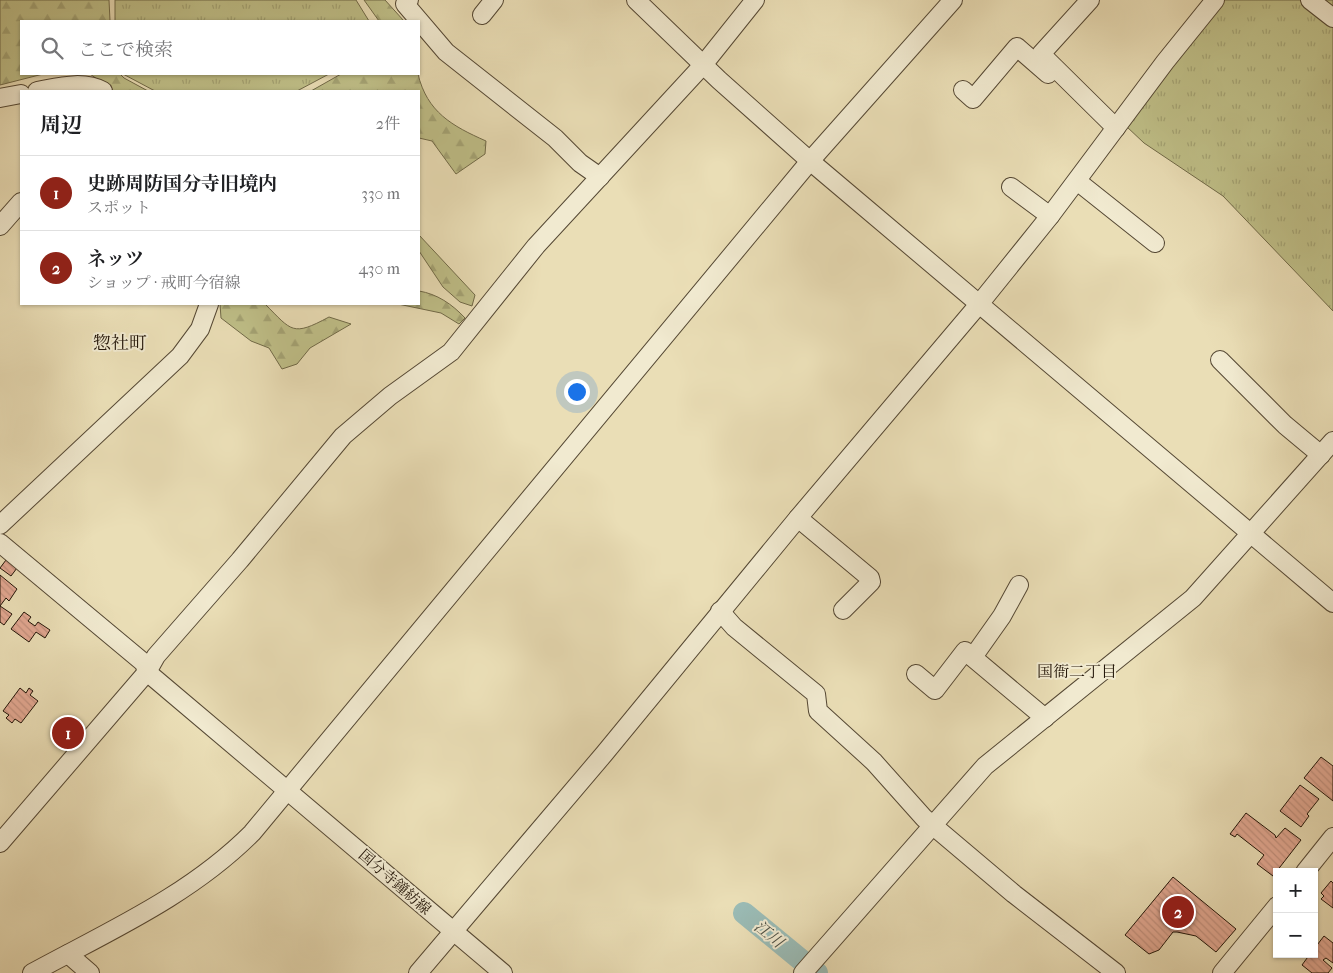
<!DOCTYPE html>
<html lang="ja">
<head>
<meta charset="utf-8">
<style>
	:root { --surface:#fff; --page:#f6f6f6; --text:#202124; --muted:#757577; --line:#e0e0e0; --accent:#8f2418 }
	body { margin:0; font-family:"IM FELL French Canon","Noto Serif JP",serif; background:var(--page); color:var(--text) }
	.controls { position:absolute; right:15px; bottom:15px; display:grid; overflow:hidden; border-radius:0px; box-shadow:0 1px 4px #0004 }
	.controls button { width:45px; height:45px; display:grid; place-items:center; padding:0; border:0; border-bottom:1px solid var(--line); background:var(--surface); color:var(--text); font:25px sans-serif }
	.you { position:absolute; left:576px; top:391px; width:18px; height:18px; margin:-12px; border:4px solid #fff; border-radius:50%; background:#1a73e8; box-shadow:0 0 0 8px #1a73e833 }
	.badge { display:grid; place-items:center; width:32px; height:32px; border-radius:50%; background:var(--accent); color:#fff; font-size:16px; font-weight:700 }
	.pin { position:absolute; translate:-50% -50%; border:2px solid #fff; box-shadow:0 1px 5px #0006 }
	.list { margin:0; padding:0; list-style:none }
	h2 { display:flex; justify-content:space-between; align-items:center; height:65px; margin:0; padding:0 20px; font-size:21px }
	h2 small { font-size:16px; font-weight:400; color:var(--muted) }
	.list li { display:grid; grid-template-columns:32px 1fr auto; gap:15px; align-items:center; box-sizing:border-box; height:75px; padding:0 20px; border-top:1px solid var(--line) }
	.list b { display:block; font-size:19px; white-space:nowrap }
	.list p { margin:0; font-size:16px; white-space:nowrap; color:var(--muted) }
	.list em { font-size:16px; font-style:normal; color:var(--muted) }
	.icon { flex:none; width:28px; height:28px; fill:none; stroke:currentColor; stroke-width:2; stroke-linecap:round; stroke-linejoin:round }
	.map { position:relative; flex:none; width:1333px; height:973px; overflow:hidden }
	.search { position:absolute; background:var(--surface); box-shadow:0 1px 4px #0004; left:20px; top:20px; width:400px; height:55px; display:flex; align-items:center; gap:12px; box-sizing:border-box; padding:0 18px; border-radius:0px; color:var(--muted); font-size:19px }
	.panel { position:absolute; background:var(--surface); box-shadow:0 1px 4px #0004; left:20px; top:90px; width:400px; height:215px; border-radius:0px }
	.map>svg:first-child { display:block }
	.grass { fill:url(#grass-tufts); stroke:#716a48 }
	.forest { fill:url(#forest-firs); stroke:#716a48 }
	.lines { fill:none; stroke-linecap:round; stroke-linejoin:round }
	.river { stroke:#9abbb5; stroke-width:22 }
	.building { fill:url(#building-back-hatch); stroke:#231609 }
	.minor-casing { stroke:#554834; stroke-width:20 }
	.minor { stroke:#f1ead0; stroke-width:18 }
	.labels { text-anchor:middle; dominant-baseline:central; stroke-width:4; stroke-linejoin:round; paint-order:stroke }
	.street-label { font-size:15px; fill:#231609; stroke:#f1ead0 }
	.neighbourhood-label { font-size:16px; fill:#231609; stroke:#f1ead0 }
	.water-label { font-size:16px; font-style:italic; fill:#4d5045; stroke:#f1ead0 }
	.quarter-label { font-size:18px; fill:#231609; stroke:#f1ead0 }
</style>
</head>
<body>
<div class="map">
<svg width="1333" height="973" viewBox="0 0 1333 973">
	<defs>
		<pattern id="grass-tufts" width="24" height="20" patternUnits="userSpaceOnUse" patternTransform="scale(1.25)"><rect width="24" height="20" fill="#bfbf88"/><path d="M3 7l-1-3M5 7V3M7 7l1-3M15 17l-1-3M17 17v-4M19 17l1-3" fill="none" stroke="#a4a374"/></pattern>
		<pattern id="forest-firs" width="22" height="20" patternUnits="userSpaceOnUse" patternTransform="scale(1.25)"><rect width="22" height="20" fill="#bfbf88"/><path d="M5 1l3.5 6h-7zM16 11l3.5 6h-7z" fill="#a4a374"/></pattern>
		<pattern id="building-back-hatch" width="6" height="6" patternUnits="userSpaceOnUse" patternTransform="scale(1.25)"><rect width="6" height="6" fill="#e2a892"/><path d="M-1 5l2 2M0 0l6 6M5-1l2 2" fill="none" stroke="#c2907d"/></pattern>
	</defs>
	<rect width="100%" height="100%" fill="#eadeb6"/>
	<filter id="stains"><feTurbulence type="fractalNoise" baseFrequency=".004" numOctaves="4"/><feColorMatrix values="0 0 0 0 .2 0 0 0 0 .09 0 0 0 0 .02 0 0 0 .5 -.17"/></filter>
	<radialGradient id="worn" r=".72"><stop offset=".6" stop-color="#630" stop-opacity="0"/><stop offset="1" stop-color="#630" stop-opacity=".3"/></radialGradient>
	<g class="grass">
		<path d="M115,0H356L369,21H115Z"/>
		<path d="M1223,0H1333V311L1223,196L1144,143L1126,126Z"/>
		<path d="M123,74H329L297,91H155Z"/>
	</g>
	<g class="forest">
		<path d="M0,0H109L110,21H21V74H43L0,85Z"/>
		<path d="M364,0H385L404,21H379Z"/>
		<path d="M90,74H120L124,78L148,91H114Z"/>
		<path d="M341,74H418C427,112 452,126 486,141L485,154L456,174L432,141L419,138V91H311Z"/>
		<path d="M419,235L475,295L472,306L460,302L443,287L419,251Z"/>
		<path d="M419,291C437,294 452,304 465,318L459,324L441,313L398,304H419Z"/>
		<path d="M220,304H265C292,331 292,337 329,317L351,324L310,348L297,364L282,369L269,348L251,341L221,318Z"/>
	</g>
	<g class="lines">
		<path class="river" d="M744,913L817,973"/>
	</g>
	<g class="building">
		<path d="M6,560L17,568L11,576L0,568Z"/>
		<path d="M0,575L17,589L9,601L6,598L0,606L12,614L4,625L0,622Z"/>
		<path d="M24,612L31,617L28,621L35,626L38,622L50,630L45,638L36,632L29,642L11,629Z"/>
		<path d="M20,688L26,693L29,688L33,691L30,695L38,701L21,723L15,719L12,723L6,718L9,715L3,711Z"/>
		<path d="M1321,757L1333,766V801L1304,778Z"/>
		<path d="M1300,785L1319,799L1307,814L1309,816L1301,827L1280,811Z"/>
		<path d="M1246,813L1275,835L1276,838L1285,828L1301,840L1273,876L1257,864L1264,855L1237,834L1235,837L1230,834Z"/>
		<path d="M1173,877L1236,929L1216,952L1196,936L1177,932H1173L1159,950L1149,954L1125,935Z"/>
		<path d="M1331,881L1333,883V908L1321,899L1324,896L1321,893Z"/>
		<path d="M1324,936L1333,943V963L1326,958L1323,960L1332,968L1328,973H1312L1302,965L1310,954H1314V949Z"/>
	</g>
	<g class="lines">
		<defs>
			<g id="minor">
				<path d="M409,0L405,4L446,52L555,138L580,163L600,177"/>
				<path d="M636,0L719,80L810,161L1333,603"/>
				<path d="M1090,0L1041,54L1116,128"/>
				<path d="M1310,0L1333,18"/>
				<path d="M482,15L494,0"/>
				<path d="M963,90L973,99L1017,47L1048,74"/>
				<path d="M37,91C59,87 83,80 103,91"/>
				<path d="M0,98L21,94"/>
				<path d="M1077,181L1155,243"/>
				<path d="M1011,187L1050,216"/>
				<path d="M0,226L21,202"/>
				<path d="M1220,360L1285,425L1321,455"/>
				<path d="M798,518L870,578L871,582L843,610"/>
				<path d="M0,525L180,356L200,329L209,304"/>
				<path d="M0,543L144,663L147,672L503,973"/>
				<path d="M720,611L734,627L816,694L818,711L874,762L924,818L1014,894L1116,973"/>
				<path d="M973,657L1002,616L1019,585"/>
				<path d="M916,674L935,690L965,651L1045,718"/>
				<path d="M0,843L147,672L156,656L240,560L343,436L390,396L451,352L536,246L703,65L755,0"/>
				<path d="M1305,872L1333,837"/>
				<path d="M68,954L90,973"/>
				<path d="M32,973C109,931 189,896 252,833L810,161L953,0"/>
				<path d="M418,973L604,754L798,518L980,303L1050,216L1165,62L1215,0"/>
				<path d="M803,973L985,766L1193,598L1333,441"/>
				<path d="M1222,973L1277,906"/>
			</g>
		</defs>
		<use href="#minor" class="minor-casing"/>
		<use href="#minor" class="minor"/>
	</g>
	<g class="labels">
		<g class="street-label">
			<text transform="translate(395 882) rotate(41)">国分寺鐘紡線</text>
		</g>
		<g class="neighbourhood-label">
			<text x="1077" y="671">国衙二丁目</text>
		</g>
		<g class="water-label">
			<text transform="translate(769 934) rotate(39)">江川</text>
		</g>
		<g class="quarter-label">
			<text x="120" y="343">惣社町</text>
		</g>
	</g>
	<rect width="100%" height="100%" filter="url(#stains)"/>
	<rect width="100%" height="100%" fill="url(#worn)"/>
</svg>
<div class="controls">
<button>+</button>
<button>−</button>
</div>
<div class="you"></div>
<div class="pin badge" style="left:68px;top:733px">1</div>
<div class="pin badge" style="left:1178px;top:912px">2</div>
<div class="search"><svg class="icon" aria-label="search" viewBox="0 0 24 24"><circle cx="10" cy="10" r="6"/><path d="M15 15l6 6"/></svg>ここで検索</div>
<section class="panel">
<h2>周辺<small>2件</small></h2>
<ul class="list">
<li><span class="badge">1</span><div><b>史跡周防国分寺旧境内</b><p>スポット</p></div><em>330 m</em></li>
<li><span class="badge">2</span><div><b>ネッツ</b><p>ショップ · 戒町今宿線</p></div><em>430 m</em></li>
</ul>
</section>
</div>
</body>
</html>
